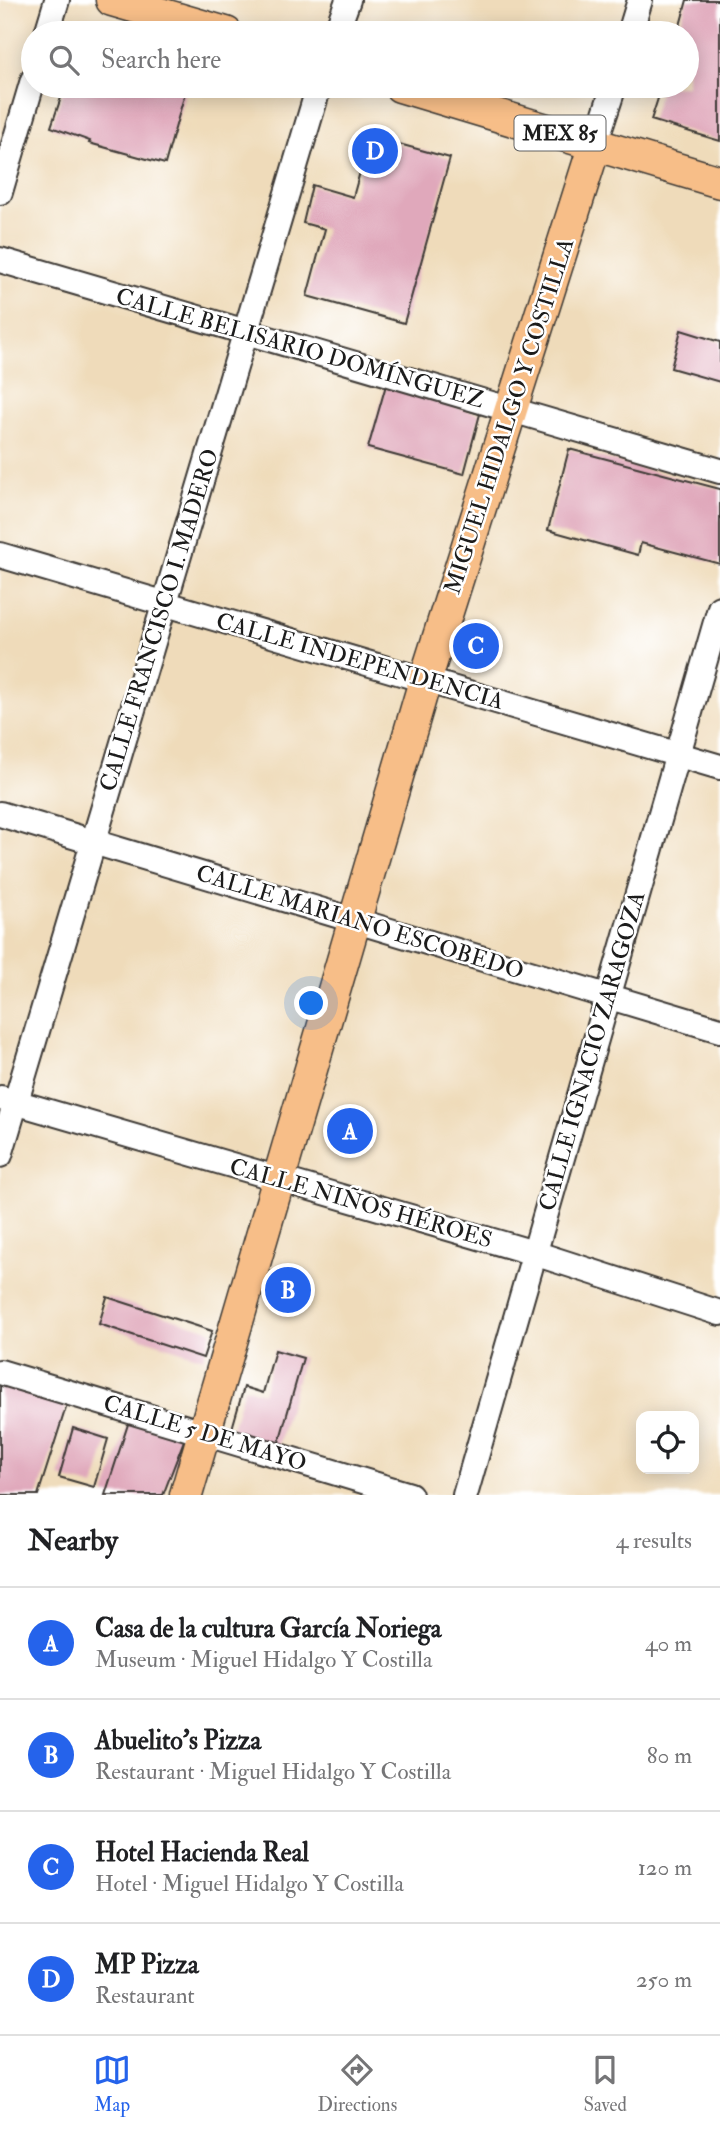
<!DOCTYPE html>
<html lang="en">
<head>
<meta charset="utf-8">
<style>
	:root { --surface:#fff; --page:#f2f2f2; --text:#202124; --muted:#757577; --line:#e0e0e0; --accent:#2563eb }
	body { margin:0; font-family:"IM FELL Double Pica",serif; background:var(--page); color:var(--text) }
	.controls { position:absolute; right:21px; bottom:21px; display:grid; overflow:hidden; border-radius:14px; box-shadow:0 4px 18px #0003 }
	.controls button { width:63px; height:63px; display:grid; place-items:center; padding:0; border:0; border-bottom:2px solid var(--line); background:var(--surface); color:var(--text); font:35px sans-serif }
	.you { position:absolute; left:312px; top:1004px; width:24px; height:24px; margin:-18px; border:5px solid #fff; border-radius:50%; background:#1a73e8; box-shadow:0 0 0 10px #1a73e833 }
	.badge { display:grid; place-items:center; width:46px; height:46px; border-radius:50%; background:var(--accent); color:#fff; font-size:23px; font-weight:700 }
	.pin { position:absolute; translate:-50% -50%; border:4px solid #fff; box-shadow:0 2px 7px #0006 }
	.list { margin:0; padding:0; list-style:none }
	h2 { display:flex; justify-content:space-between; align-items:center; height:91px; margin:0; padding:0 28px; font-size:30px }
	h2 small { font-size:23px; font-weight:400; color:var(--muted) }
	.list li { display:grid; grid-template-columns:46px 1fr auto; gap:21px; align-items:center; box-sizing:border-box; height:112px; padding:0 28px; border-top:2px solid var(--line) }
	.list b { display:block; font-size:26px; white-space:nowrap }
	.list p { margin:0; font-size:23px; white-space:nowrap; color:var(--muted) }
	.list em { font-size:23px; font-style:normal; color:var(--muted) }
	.icon { flex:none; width:38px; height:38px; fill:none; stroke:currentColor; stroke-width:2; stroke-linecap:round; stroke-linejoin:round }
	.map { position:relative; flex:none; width:720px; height:1495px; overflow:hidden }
	.search { position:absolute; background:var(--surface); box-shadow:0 4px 18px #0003; left:21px; right:21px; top:21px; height:77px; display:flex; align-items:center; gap:18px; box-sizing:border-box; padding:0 24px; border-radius:38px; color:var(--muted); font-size:26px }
	.sheet { height:539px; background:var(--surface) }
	nav { display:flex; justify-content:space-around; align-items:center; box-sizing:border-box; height:98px; border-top:2px solid var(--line); background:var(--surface); font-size:19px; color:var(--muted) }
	nav a { display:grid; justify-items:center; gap:4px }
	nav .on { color:var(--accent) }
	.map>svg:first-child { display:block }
	.building { fill:#e0a8bb }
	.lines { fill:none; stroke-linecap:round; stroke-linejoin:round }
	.minor-casing { stroke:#3c3934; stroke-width:28 }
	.major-casing { stroke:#3c3934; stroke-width:35 }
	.minor { stroke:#fff; stroke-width:24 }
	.major { stroke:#f7be88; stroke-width:32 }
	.labels { text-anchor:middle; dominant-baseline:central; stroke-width:5; stroke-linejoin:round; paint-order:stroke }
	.shield { fill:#fff; stroke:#606060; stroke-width:2 }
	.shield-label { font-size:21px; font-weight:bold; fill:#1c1c1c }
	.street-label { font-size:23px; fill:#1c1c1c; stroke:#fff }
</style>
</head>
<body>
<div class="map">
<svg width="720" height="1495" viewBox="0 0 720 1495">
	<rect width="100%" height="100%" fill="#fff"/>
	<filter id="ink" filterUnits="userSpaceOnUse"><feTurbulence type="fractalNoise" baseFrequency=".0143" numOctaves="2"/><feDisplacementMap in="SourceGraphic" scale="14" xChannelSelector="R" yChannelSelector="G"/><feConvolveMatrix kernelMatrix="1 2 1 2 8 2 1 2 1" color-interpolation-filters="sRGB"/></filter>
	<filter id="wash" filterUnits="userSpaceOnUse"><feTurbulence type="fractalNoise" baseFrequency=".00686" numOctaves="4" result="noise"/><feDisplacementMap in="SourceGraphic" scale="28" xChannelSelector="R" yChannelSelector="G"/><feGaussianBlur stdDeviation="1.57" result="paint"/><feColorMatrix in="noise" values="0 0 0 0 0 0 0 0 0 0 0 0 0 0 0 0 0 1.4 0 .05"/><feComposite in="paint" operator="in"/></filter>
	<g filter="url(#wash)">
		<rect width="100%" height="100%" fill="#efdbba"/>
		<g id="blocks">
			<g class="building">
				<path d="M687,0H720V141L651,120L662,86H687V33H678Z"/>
				<path d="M65,86H187L165,164L89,143L90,141L51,127Z"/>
				<path d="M370,136L450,158L404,323L307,296L325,229L303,223L312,185L353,197Z"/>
				<path d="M681,330L720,342V382L671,368Z"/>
				<path d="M386,385L480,414L464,474L368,448Z"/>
				<path d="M569,449L720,489V564L641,543L638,555L548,530Z"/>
				<path d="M107,1297L212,1331L203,1358L99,1324Z"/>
				<path d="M275,1350L303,1358L278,1446L231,1432L244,1387L263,1393Z"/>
				<path d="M0,1384L67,1404L38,1495H0Z"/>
				<path d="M130,1418L186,1435L163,1495H105Z"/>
				<path d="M73,1428L108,1439L94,1487L59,1477Z"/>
			</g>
		</g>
	</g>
	<g filter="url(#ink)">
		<use href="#blocks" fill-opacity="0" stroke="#3c3934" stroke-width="2"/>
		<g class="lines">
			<defs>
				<g id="minor">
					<path d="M47,33L57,0"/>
					<path d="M336,33L348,0"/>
					<path d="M630,33L640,0"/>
					<path d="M595,144L614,86"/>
					<path d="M0,192L33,80"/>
					<path d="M0,260L720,471"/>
					<path d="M0,555L720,767"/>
					<path d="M0,814L720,1030"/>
					<path d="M1,1098L534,1253L720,1313"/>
					<path d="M0,1155L319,86"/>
					<path d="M0,1372L410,1495"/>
					<path d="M465,1495L720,608"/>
				</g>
				<g id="major">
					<path d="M112,0L226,33"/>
					<path d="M400,86L720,182"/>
					<path d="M186,1495L425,681L595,144"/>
				</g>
			</defs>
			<use href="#minor" class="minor-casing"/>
			<use href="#major" class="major-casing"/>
			<use href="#minor" class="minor"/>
			<use href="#major" class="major"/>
		</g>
	</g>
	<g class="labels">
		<rect class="shield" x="514.5" y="115.5" width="91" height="35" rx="5"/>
		<g class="shield-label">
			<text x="560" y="133">MEX 85</text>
		</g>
		<g class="street-label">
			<text transform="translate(300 348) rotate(16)">CALLE BELISARIO DOMÍNGUEZ</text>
			<text transform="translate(509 416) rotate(-72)">MIGUEL HIDALGO Y COSTILLA</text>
			<text transform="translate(159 620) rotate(-73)">CALLE FRANCISCO I. MADERO</text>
			<text transform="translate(360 661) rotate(16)">CALLE INDEPENDENCIA</text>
			<text transform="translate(360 922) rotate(17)">CALLE MARIANO ESCOBEDO</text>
			<text transform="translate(592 1051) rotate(-74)">CALLE IGNACIO ZARAGOZA</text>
			<text transform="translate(361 1203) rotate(16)">CALLE NIÑOS HÉROES</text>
			<text transform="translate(205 1433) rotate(17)">CALLE 5 DE MAYO</text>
		</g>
	</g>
</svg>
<div class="controls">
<button><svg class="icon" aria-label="locate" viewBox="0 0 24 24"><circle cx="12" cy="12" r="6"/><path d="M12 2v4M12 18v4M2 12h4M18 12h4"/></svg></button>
</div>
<div class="you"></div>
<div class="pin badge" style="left:350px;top:1131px">A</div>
<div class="pin badge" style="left:288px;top:1290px">B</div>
<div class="pin badge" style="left:476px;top:646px">C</div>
<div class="pin badge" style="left:375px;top:151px">D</div>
<div class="search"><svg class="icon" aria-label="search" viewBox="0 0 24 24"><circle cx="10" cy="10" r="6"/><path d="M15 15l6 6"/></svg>Search here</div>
</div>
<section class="sheet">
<h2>Nearby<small>4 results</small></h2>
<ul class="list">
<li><span class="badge">A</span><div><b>Casa de la cultura García Noriega</b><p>Museum · Miguel Hidalgo Y Costilla</p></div><em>40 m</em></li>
<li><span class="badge">B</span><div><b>Abuelito's Pizza</b><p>Restaurant · Miguel Hidalgo Y Costilla</p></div><em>80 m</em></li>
<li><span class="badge">C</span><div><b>Hotel Hacienda Real</b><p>Hotel · Miguel Hidalgo Y Costilla</p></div><em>120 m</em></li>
<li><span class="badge">D</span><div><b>MP Pizza</b><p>Restaurant</p></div><em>250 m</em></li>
</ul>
</section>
<nav>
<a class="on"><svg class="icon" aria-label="map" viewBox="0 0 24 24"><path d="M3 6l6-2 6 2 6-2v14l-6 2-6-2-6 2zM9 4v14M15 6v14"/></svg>Map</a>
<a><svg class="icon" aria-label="directions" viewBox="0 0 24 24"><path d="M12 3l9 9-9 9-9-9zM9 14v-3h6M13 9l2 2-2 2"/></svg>Directions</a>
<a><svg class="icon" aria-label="saved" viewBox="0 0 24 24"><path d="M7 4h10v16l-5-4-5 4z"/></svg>Saved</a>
</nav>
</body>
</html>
